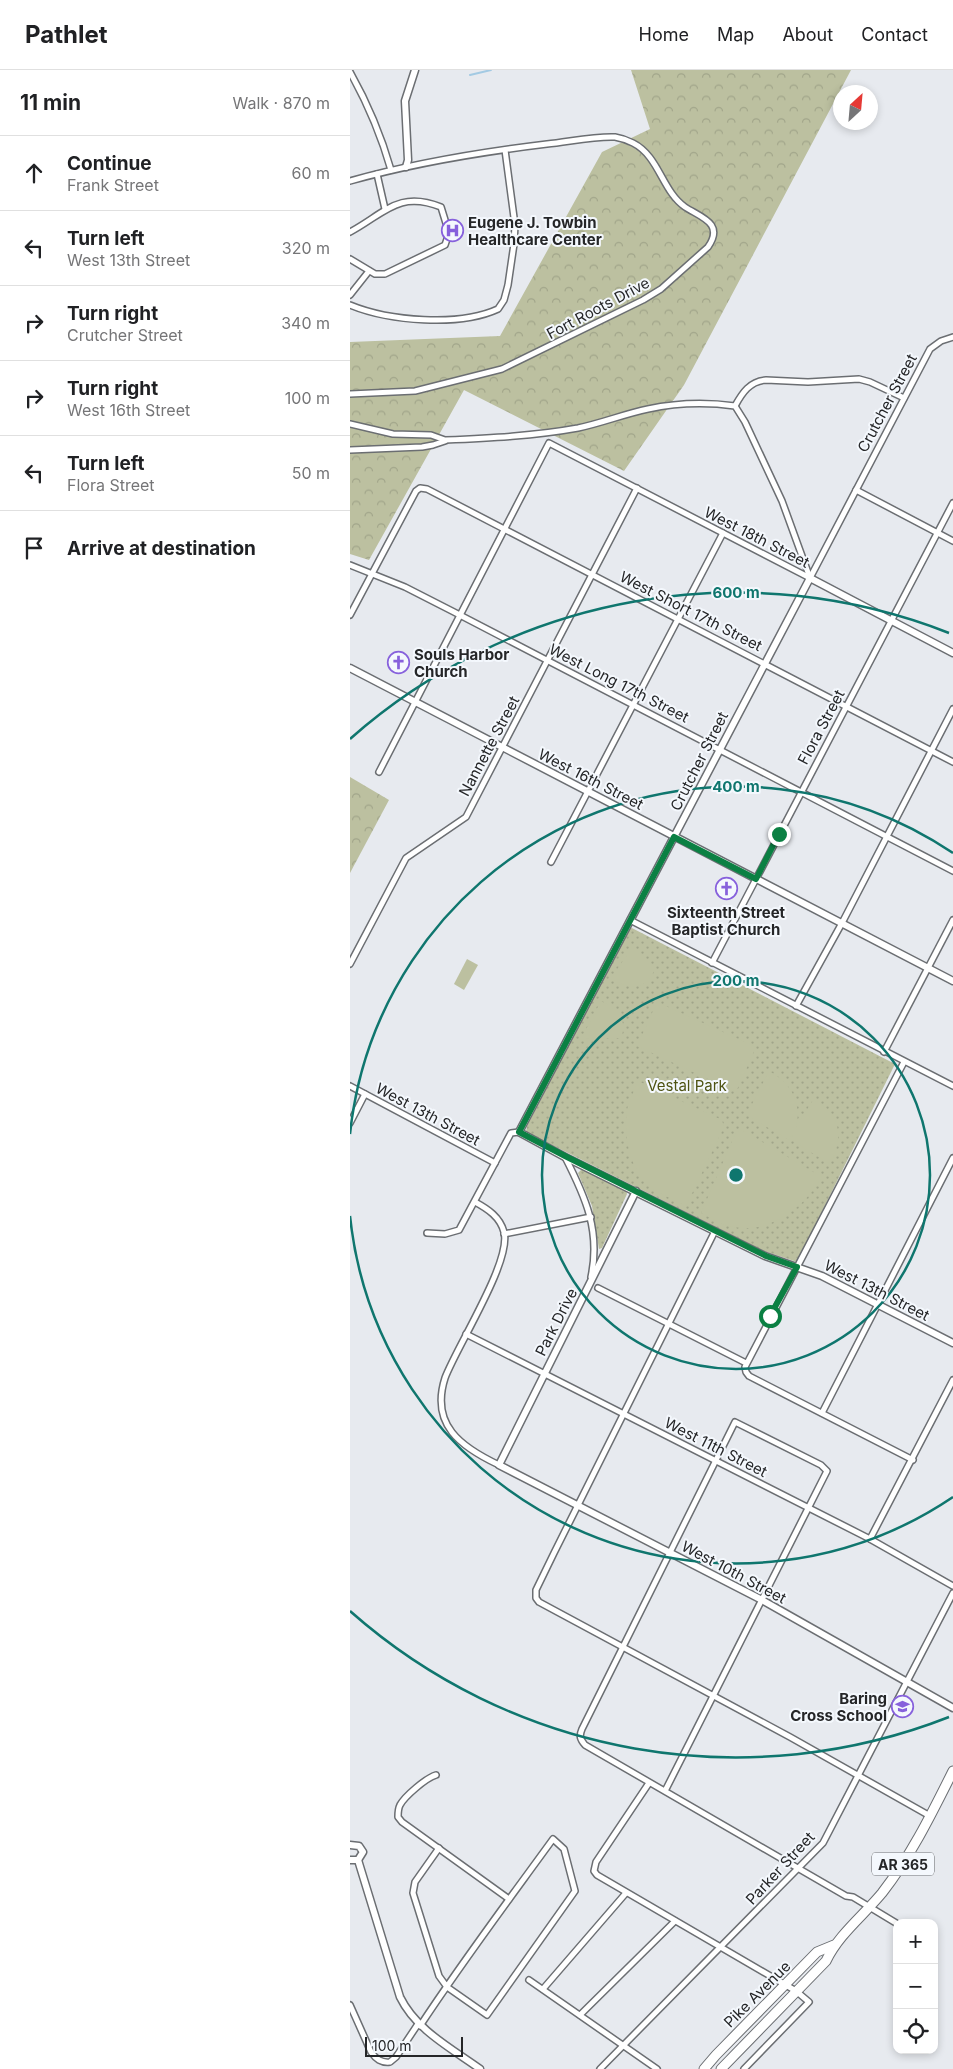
<!DOCTYPE html>
<html lang="en">
<head>
<meta charset="utf-8">
<style>
	:root { --surface:#fff; --page:#f2f2f2; --text:#202124; --muted:#757577; --line:#e0e0e0 }
	body { margin:0; font-family:Inter,sans-serif; background:var(--page); color:var(--text) }
	.controls { position:absolute; right:15px; bottom:15px; display:grid; overflow:hidden; border-radius:10px; box-shadow:0 2px 8px #0003 }
	.controls button { width:45px; height:45px; display:grid; place-items:center; padding:0; border:0; border-bottom:1px solid var(--line); background:var(--surface); color:var(--text); font:25px sans-serif }
	.compass { position:absolute; left:483px; top:15px; width:45px; height:45px; border-radius:50%; background:var(--surface); box-shadow:0 2px 8px #0003; rotate:26deg }
	.scale { position:absolute; left:15px; bottom:12px; width:98px; box-sizing:border-box; padding-left:5px; border:2px solid #252628; border-top:0; font-size:14px; line-height:18px; white-space:nowrap; color:#252628; -webkit-text-stroke:4px #f4f8fd; paint-order:stroke }
	.stop { position:absolute; width:15px; height:15px; margin:-11px; border:4px solid #0b8043; border-radius:50%; background:#fff }
	.stop.end { background:#0b8043; border-color:#fff; box-shadow:0 1px 5px #0008 }
	.list { margin:0; padding:0; list-style:none }
	h2 { display:flex; justify-content:space-between; align-items:center; height:65px; margin:0; padding:0 20px; font-size:21px }
	h2 small { font-size:16px; font-weight:400; color:var(--muted) }
	.list li { display:grid; grid-template-columns:32px 1fr auto; gap:15px; align-items:center; box-sizing:border-box; height:75px; padding:0 20px; border-top:1px solid var(--line) }
	.list b { display:block; font-size:19px; white-space:nowrap }
	.list p { margin:0; font-size:16px; white-space:nowrap; color:var(--muted) }
	.list em { font-size:16px; font-style:normal; color:var(--muted) }
	.icon { flex:none; width:28px; height:28px; fill:none; stroke:currentColor; stroke-width:2; stroke-linecap:round; stroke-linejoin:round }
	.map { position:relative; flex:none; width:603px; height:1999px; overflow:hidden }
	header { display:flex; align-items:center; gap:30px; box-sizing:border-box; height:70px; padding:0 25px; background:var(--surface); border-bottom:1px solid var(--line) }
	header strong { font-size:24px }
	nav { display:flex; gap:28px; margin-inline-start:auto; font-size:18px }
	main { display:flex }
	aside { flex:1; background:var(--surface) }
	.map>svg:first-child { display:block }
	.grass { fill:url(#grass-dots) }
	.forest { fill:url(#forest-crowns) }
	.garden { fill:#bcc0a0 }
	.lines { fill:none; stroke-linecap:round; stroke-linejoin:round }
	.stream { stroke:#a3cae3; stroke-width:2 }
	.minor-casing { stroke:#6b6e72; stroke-width:8 }
	.tertiary-casing { stroke:#6b6e72; stroke-width:9 }
	.primary-casing { stroke:#6b6e72; stroke-width:11 }
	.minor { stroke:#fff; stroke-width:5 }
	.tertiary { stroke:#fff; stroke-width:6 }
	.primary { stroke:#fff; stroke-width:9 }
	.route { stroke:#0b8043; stroke-width:6 }
	.ring { fill:none; stroke:#0f766e; stroke-width:2.5 }
	.labels { text-anchor:middle; dominant-baseline:central; stroke-width:4; stroke-linejoin:round; paint-order:stroke }
	.shield { fill:#f4f8fd; stroke:#636568; stroke-width:1 }
	.shield-label { font-size:14px; font-weight:bold; fill:#252628 }
	.poi-label { font-size:15px; font-weight:bold; fill:#252628; stroke:#f4f8fd; text-anchor:start }
	.street-label { font-size:15px; fill:#252628; stroke:#f4f8fd }
	.park-label { font-size:15px; fill:#4e5313; stroke:#f4f8fd }
	.centre { fill:#0f766e; stroke:#f4f8fd; stroke-width:2.5 }
	.ring-label { font-size:15px; text-anchor:middle; font-weight:bold; fill:#0f766e; stroke:#f4f8fd; stroke-width:4; stroke-linejoin:round; paint-order:stroke }
</style>
</head>
<body>
<header>
<strong>Pathlet</strong>
<nav><a>Home</a><a>Map</a><a>About</a><a>Contact</a></nav>
</header>
<main>
<aside>
<h2>11 min<small>Walk · 870 m</small></h2>
<ul class="list">
<li><svg class="icon" aria-label="ahead" viewBox="0 0 24 24"><path d="M12 20V5M6 11l6-6 6 6"/></svg><div><b>Continue</b><p>Frank Street</p></div><em>60 m</em></li>
<li><svg class="icon" aria-label="left" viewBox="0 0 24 24"><path d="M17 20v-9H6M10 6l-5 5 5 5"/></svg><div><b>Turn left</b><p>West 13th Street</p></div><em>320 m</em></li>
<li><svg class="icon" aria-label="right" viewBox="0 0 24 24"><path d="M7 20v-9h11M14 6l5 5-5 5"/></svg><div><b>Turn right</b><p>Crutcher Street</p></div><em>340 m</em></li>
<li><svg class="icon" aria-label="right" viewBox="0 0 24 24"><path d="M7 20v-9h11M14 6l5 5-5 5"/></svg><div><b>Turn right</b><p>West 16th Street</p></div><em>100 m</em></li>
<li><svg class="icon" aria-label="left" viewBox="0 0 24 24"><path d="M17 20v-9H6M10 6l-5 5 5 5"/></svg><div><b>Turn left</b><p>Flora Street</p></div><em>50 m</em></li>
<li><svg class="icon" aria-label="arrive" viewBox="0 0 24 24"><path d="M6 21V4h12l-3 4 3 4H6"/></svg><div><b>Arrive at destination</b></div></li>
</ul>
</aside>
<div class="map">
<svg width="603" height="1999" viewBox="0 0 603 1999">
	<defs>
		<pattern id="grass-dots" width="8" height="8" patternUnits="userSpaceOnUse" patternTransform="scale(1.25)"><rect width="8" height="8" fill="#bcc0a0"/><path d="M2 2h.1M6 6h.1" fill="none" stroke="#a1a58a" stroke-width="1.8" stroke-linecap="round"/></pattern>
		<pattern id="forest-crowns" width="20" height="18" patternUnits="userSpaceOnUse" patternTransform="scale(1.25)"><rect width="20" height="18" fill="#bcc0a0"/><path d="M2 6a3 3 0 1 1 6 0M12 15a3 3 0 1 1 6 0" fill="none" stroke="#a1a58a"/></pattern>
	</defs>
	<rect width="100%" height="100%" fill="#e7eaef"/>
	<g class="grass">
		<path d="M280,857L545,994L447,1192L414,1181L176,1062L177,1056Z"/>
		<path d="M232,1099L276,1120L277,1124L252,1178L249,1179L242,1136L228,1103Z"/>
	</g>
	<g class="forest">
		<path d="M281,0H501L334,315L274,401L114,320L19,490L0,484V272L150,266L252,82L300,59Z"/>
		<path d="M0,707L39,730L0,803Z"/>
	</g>
	<g class="garden">
		<path d="M281,879H285L305,899C296,921 278,920 261,908Z"/>
		<path d="M117,889L128,895L114,920L104,914Z"/>
		<path d="M251,931C267,939 278,949 271,968L236,969L233,965Z"/>
		<path d="M307,932L406,977L386,1022L287,976Z"/>
		<path d="M419,1001C441,1013 452,1032 446,1057L463,1030C491,1042 494,1068 480,1094L444,1072L442,1065L439,1070L401,1048L399,1040Z"/>
		<path d="M288,1011L372,1050L374,1057L336,1136C325,1130 312,1125 302,1118C280,1102 273,1065 277,1040C279,1031 284,1021 288,1011Z"/>
		<path d="M392,1060L472,1107C454,1138 418,1166 379,1156C369,1154 360,1147 351,1143L386,1062Z"/>
	</g>
	<g class="lines">
		<path class="stream" d="M120,5L141,0"/>
		<defs>
			<g id="minor">
				<path d="M0,2C18,34 31,65 41,100"/>
				<path d="M27,104L35,139"/>
				<path d="M0,111C64,93 131,82 197,74C218,72 244,66 265,67C271,68 277,70 283,73C309,86 312,121 335,137C350,147 375,153 358,177L311,219L293,230L152,299L65,321L0,324"/>
				<path d="M0,162C34,144 48,120 91,137L99,163L95,175L35,204H25L0,189"/>
				<path d="M0,225L19,201"/>
				<path d="M0,235C39,251 109,257 148,239L154,230L158,215L164,174L165,155L155,80"/>
				<path d="M385,336C392,323 400,311 416,310L458,312L509,309L520,312L554,328"/>
				<path d="M0,354L43,364L81,365L95,370C140,368 184,366 228,358C252,353 274,344 298,339C326,333 356,332 385,336L395,352L432,431L460,508"/>
				<path d="M0,380L72,377L83,375L95,371"/>
				<path d="M506,420L603,471"/>
				<path d="M0,495L55,517L104,542L603,801"/>
				<path d="M460,508L580,279L591,271L603,267"/>
				<path d="M0,545L66,421L70,418L77,419L603,692"/>
				<path d="M29,702L199,373L460,508"/>
				<path d="M201,792L373,463"/>
				<path d="M280,850L603,1016"/>
				<path d="M362,893L603,433"/>
				<path d="M0,894L56,788L116,747L287,418"/>
				<path d="M446,936L492,853L603,639"/>
				<path d="M534,982L603,850"/>
				<path d="M554,992L395,1297L396,1302L399,1306L563,1390"/>
				<path d="M0,1016L145,1093"/>
				<path d="M0,1053L15,1024"/>
				<path d="M215,1087C235,1126 251,1161 241,1207"/>
				<path d="M125,1132C138,1139 150,1147 154,1162C162,1191 107,1276 95,1308C80,1355 111,1377 149,1395"/>
				<path d="M365,1161L204,1483L186,1520V1528L189,1532L440,1667L580,1746"/>
				<path d="M77,1163L95,1164L109,1160L161,1063L169,1062"/>
				<path d="M154,1164L241,1147"/>
				<path d="M248,1218L396,1293"/>
				<path d="M116,1264L520,1469L603,1516"/>
				<path d="M472,1343L603,1088"/>
				<path d="M520,1469L603,1310"/>
				<path d="M86,1705C76,1708 55,1726 50,1735C48,1739 48,1744 48,1747L52,1752L159,1829"/>
				<path d="M299,1713L246,1792L244,1801L247,1805L446,1921L459,1932L394,1999"/>
				<path d="M315,1721L477,1401L471,1395L385,1352L232,1659C229,1666 230,1669 235,1675L496,1826L503,1827L546,1853"/>
				<path d="M179,1910L307,1999"/>
				<path d="M193,1919L276,1823"/>
				<path d="M0,1935L21,1982C26,1989 31,1993 40,1992L46,1987L68,1954"/>
				<path d="M230,1945L325,1851"/>
				<path d="M70,1956C112,1892 158,1831 203,1769L214,1779L225,1821L137,1945L97,1917L89,1906L63,1823L65,1812L89,1778"/>
				<path d="M250,1999L473,1773L603,1523"/>
			</g>
			<g id="tertiary">
				<path d="M56,97L58,90L55,31L65,0"/>
				<path d="M603,583L460,508L169,1062L215,1087L415,1186L472,1206L603,1273"/>
				<path d="M0,598L603,911"/>
				<path d="M286,1121L149,1395L412,1530L603,1638"/>
				<path d="M0,1775L9,1776L13,1782L8,1790H0"/>
				<path d="M8,1790L50,1927C66,1960 101,1978 130,1999"/>
			</g>
			<g id="primary">
				<path d="M354,1999L366,1985L467,1882L484,1875"/>
				<path d="M371,1999L476,1891C489,1864 513,1846 532,1823C561,1786 582,1743 603,1701"/>
			</g>
		</defs>
		<use href="#minor" class="minor-casing"/>
		<use href="#tertiary" class="tertiary-casing"/>
		<use href="#primary" class="primary-casing"/>
		<use href="#minor" class="minor"/>
		<use href="#tertiary" class="tertiary"/>
		<use href="#primary" class="primary"/>
	</g>
	<g class="lines">
		<path class="route" d="M420,1246L447,1197L416,1186L215,1086L169,1062L324,767L406,809L429,764"/>
	</g>
	<g class="ring">
		<circle cx="386" cy="1105" r="194"/>
		<path d="M603 1427A388 388 0 0 1 0 1146M0 1064A388 388 0 0 1 603 783"/>
		<path d="M599 1647A582 582 0 0 1 0 1541M0 669A582 582 0 0 1 599 563"/>
	</g>
	<defs>
		<symbol id="hospital-ring" viewBox="-11 -11 22 22"><circle r="9.5" fill="#f4f8fd" stroke="#8761dc" stroke-width="1.5"/><path d="M-5-5h3v3.5h4V-5h3V5h-3V1.5h-4V5h-3Z" fill="#8761dc"/></symbol>
		<symbol id="church-ring" viewBox="-11 -11 22 22"><circle r="9.5" fill="#f4f8fd" stroke="#8761dc" stroke-width="1.5"/><path d="M-1.2-6h2.4v3.5h3.3v2.4h-3.3V6h-2.4V-.1h-3.3v-2.4h3.3Z" fill="#8761dc"/></symbol>
		<symbol id="school-ring" viewBox="-11 -11 22 22"><circle r="9.5" fill="#f4f8fd" stroke="#8761dc" stroke-width="1.5"/><path d="M0-5L7-2L0 1L-7-2ZM-4 1L0 2.5L4 1V4Q0 6-4 4Z" fill="#8761dc"/></symbol>
	</defs>
	<g fill-rule="evenodd">
		<use href="#hospital-ring" x="90" y="148" width="25" height="25"/>
		<use href="#church-ring" x="36" y="580" width="25" height="25"/>
		<use href="#church-ring" x="364" y="806" width="25" height="25"/>
		<use href="#school-ring" x="540" y="1624" width="25" height="25"/>
	</g>
	<g class="labels">
		<rect class="shield" x="522" y="1782.5" width="62" height="23" rx="4"/>
		<g class="shield-label">
			<text x="553" y="1794">AR 365</text>
		</g>
		<g class="poi-label">
			<text x="118" y="152">Eugene J. Towbin<tspan x="118" dy="17">Healthcare Center</tspan></text>
			<text x="64" y="584">Souls Harbor<tspan x="64" dy="17">Church</tspan></text>
			<text x="376" y="842" text-anchor="middle">Sixteenth Street<tspan x="376" dy="17">Baptist Church</tspan></text>
			<text x="537" y="1628" text-anchor="end">Baring<tspan x="537" dy="17">Cross School</tspan></text>
		</g>
		<g class="street-label">
			<text transform="translate(248 238) rotate(-28)">Fort Roots Drive</text>
			<text transform="translate(537 333) rotate(-62)">Crutcher Street</text>
			<text transform="translate(407 467) rotate(27)">West 18th Street</text>
			<text transform="translate(341 541) rotate(27)">West Short 17th Street</text>
			<text transform="translate(269 613) rotate(27)">West Long 17th Street</text>
			<text transform="translate(471 657) rotate(-62)">Flora Street</text>
			<text transform="translate(139 676) rotate(-62)">Nannette Street</text>
			<text transform="translate(349 691) rotate(-63)">Crutcher Street</text>
			<text transform="translate(241 709) rotate(27)">West 16th Street</text>
			<text transform="translate(78 1044) rotate(28)">West 13th Street</text>
			<text transform="translate(527 1220) rotate(27)">West 13th Street</text>
			<text transform="translate(206 1252) rotate(-63)">Park Drive</text>
			<text transform="translate(366 1377) rotate(27)">West 11th Street</text>
			<text transform="translate(384 1502) rotate(28)">West 10th Street</text>
			<text transform="translate(430 1798) rotate(-47)">Parker Street</text>
			<text transform="translate(407 1924) rotate(-45)">Pike Avenue</text>
		</g>
		<g class="park-label">
			<text x="337" y="1015">Vestal Park</text>
		</g>
	</g>
	<circle cx="386" cy="1105" r="8" class="centre"/>
	<g class="ring-label">
		<text x="386" y="528">600 m</text>
		<text x="386" y="722">400 m</text>
		<text x="386" y="916">200 m</text>
	</g>
</svg>
<div class="controls">
<button>+</button>
<button>−</button>
<button><svg class="icon" aria-label="locate" viewBox="0 0 24 24"><circle cx="12" cy="12" r="6"/><path d="M12 2v4M12 18v4M2 12h4M18 12h4"/></svg></button>
</div>
<svg class="compass" viewBox="-18 -18 36 36"><path d="M0-13l5 13h-10z" fill="#e53935"/><path d="M0 13l5-13h-10z" fill="#757577"/></svg>
<div class="scale">100 m</div>
<div class="stop" style="left:420px;top:1246px"></div>
<div class="stop end" style="left:429px;top:764px"></div>
</div>
</main>
</body>
</html>
